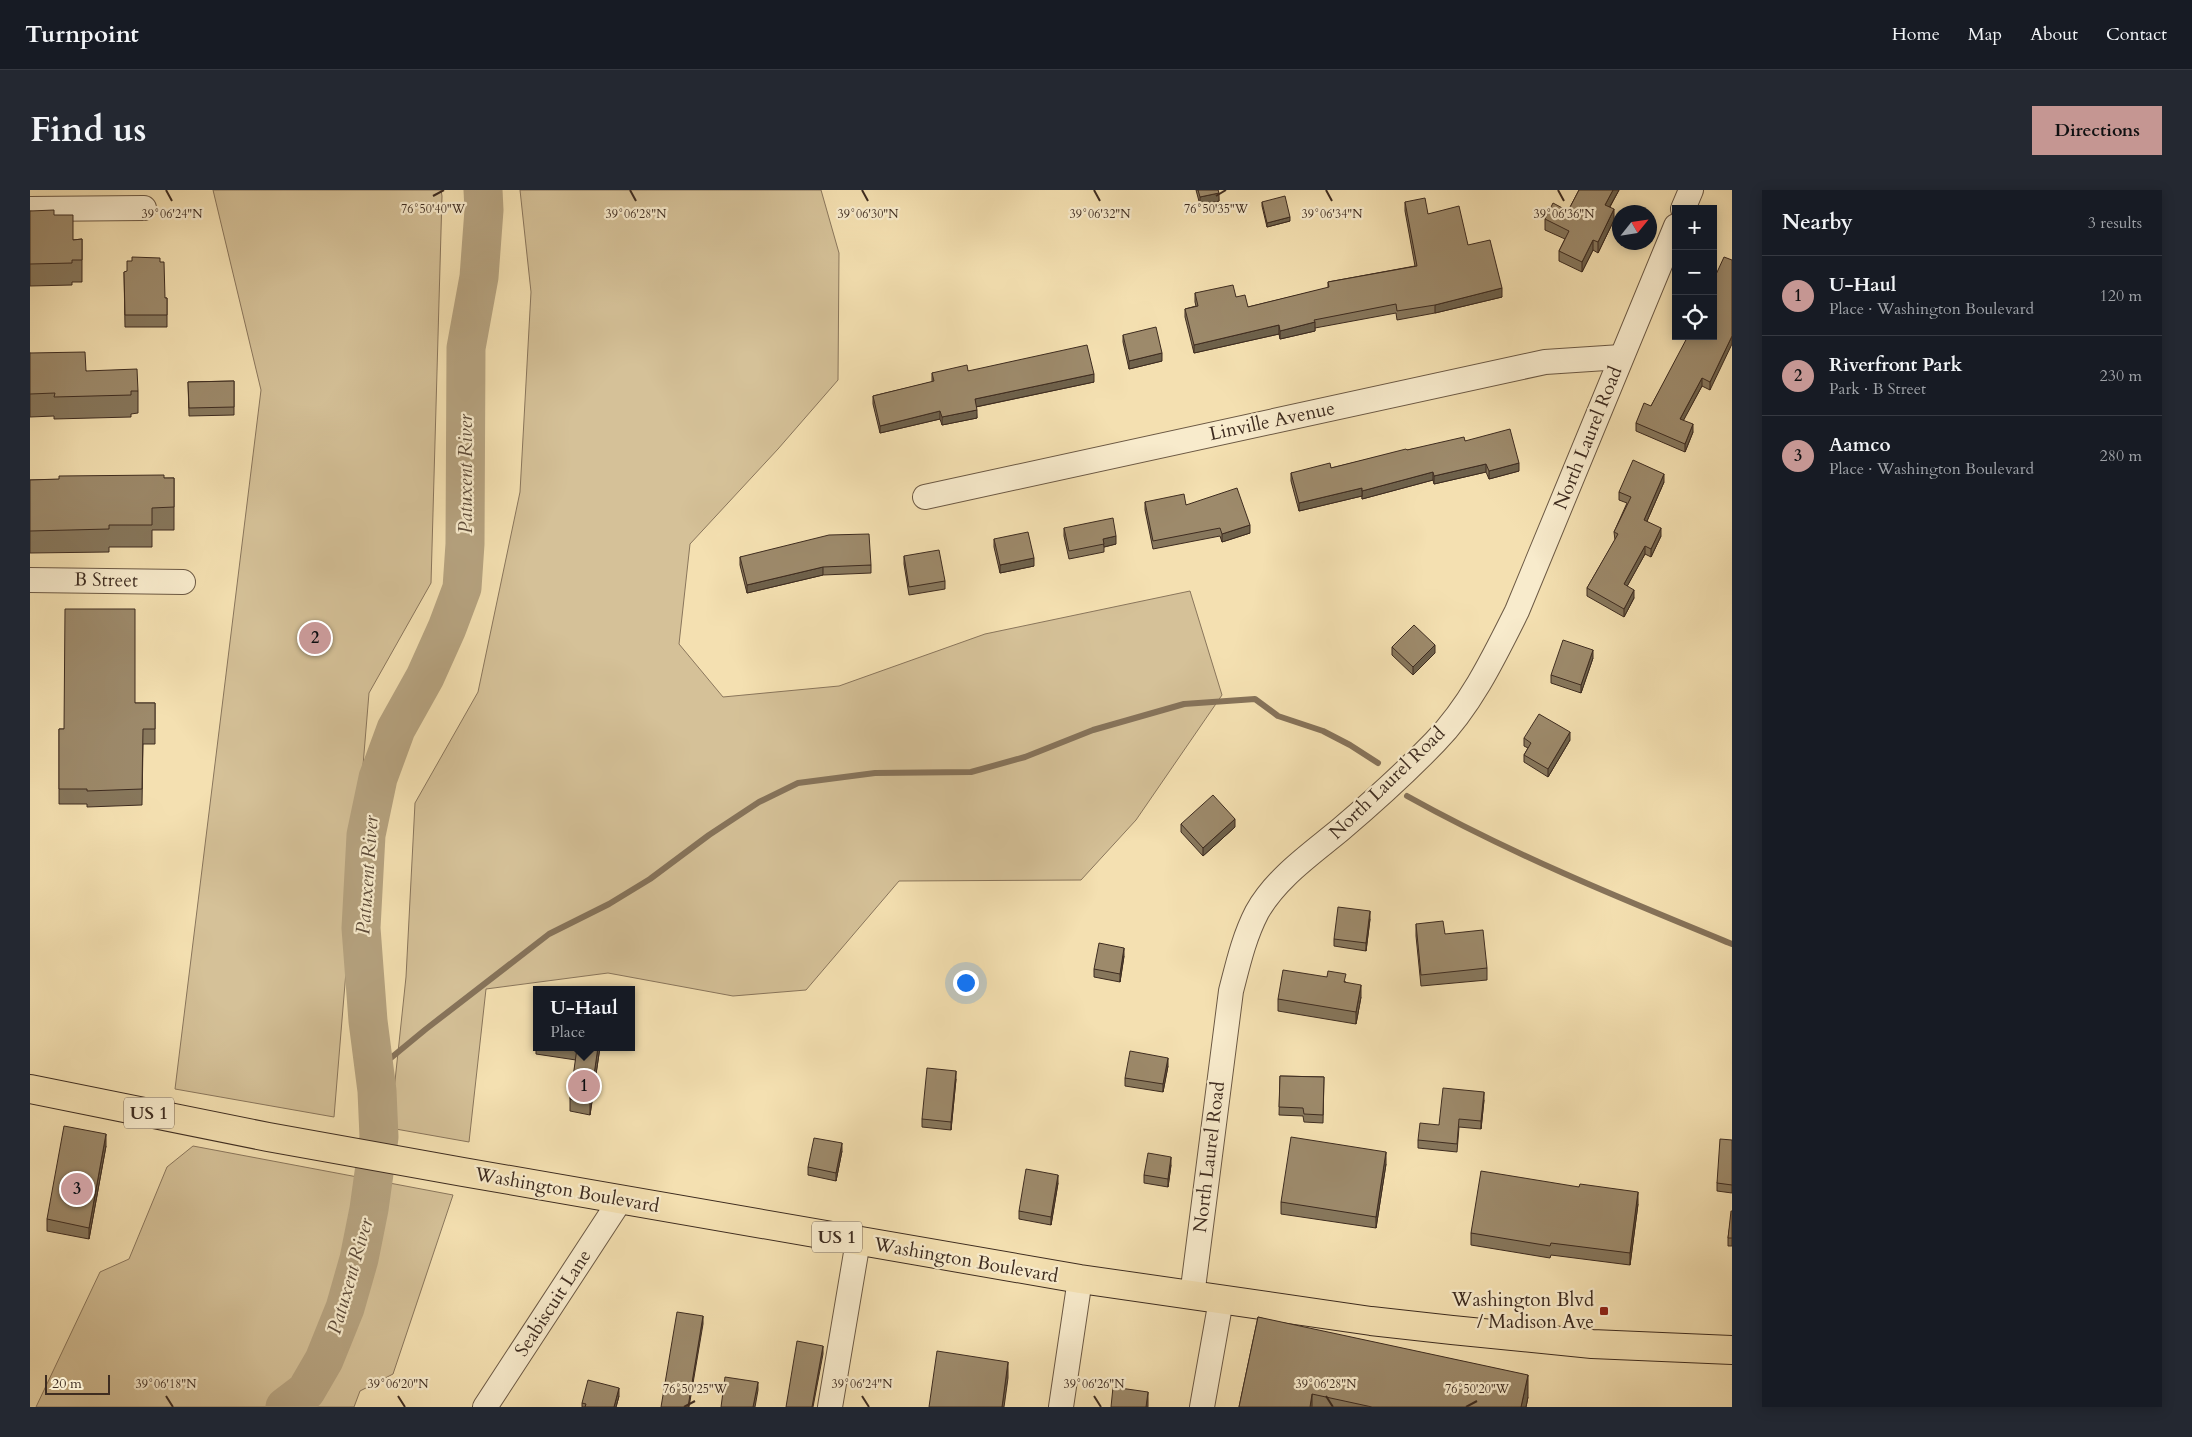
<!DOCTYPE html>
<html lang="en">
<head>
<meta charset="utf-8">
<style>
	:root { --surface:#171b24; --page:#242831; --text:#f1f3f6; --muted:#9ea1a6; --line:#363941; --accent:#c59692 }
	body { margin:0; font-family:Cardo,serif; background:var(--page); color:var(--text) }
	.controls { position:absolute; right:15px; top:15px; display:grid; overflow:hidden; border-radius:0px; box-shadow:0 2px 12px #0003 }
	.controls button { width:45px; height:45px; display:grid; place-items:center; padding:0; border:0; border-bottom:1px solid var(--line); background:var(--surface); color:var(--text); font:25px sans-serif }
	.compass { position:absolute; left:1582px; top:15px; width:45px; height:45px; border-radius:50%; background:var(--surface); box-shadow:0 2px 12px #0003; rotate:60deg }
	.scale { position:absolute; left:15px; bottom:12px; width:65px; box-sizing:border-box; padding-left:5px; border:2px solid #3e2c20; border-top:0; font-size:14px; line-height:18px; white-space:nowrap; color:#3e2c20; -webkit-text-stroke:4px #f8ebcc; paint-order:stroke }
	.you { position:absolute; left:935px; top:792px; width:18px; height:18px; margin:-12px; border:4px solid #fff; border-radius:50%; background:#1a73e8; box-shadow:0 0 0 8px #1a73e833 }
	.badge { display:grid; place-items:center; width:32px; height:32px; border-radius:50%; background:var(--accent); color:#111; font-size:16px; font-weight:700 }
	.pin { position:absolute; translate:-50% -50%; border:2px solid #fff; box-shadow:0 1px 5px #0006 }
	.popup { position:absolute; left:503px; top:796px; width:102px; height:65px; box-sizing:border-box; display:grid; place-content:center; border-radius:0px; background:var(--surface); filter:drop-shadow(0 1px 4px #0005); font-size:16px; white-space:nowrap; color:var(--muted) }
	.popup b { font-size:19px; color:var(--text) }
	.popup::after { content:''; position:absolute; left:50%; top:100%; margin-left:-10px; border:10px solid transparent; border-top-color:var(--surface) }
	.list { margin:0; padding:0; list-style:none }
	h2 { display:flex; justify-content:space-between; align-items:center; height:65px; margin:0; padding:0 20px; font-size:21px }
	h2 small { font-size:16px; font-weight:400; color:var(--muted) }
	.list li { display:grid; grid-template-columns:32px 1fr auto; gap:15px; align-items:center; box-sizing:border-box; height:80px; padding:0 20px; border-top:1px solid var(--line) }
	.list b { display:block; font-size:19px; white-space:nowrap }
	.list p { margin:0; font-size:16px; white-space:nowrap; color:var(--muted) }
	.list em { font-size:16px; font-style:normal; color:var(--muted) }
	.icon { flex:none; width:28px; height:28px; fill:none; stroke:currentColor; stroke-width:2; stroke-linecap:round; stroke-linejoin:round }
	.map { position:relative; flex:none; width:1702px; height:1217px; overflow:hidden; border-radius:0px }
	header { display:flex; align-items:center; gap:30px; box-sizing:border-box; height:70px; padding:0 25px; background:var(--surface); border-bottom:1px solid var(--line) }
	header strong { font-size:24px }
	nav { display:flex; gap:28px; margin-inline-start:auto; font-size:18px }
	.intro { display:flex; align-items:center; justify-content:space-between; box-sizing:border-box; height:120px; padding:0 30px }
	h1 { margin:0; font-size:35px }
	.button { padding:12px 22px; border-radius:0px; background:var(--accent); color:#111; font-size:18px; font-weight:700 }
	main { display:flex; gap:30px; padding:0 30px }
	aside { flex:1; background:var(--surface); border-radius:0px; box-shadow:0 2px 12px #0003 }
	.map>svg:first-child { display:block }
	.green { fill:#d5c198; stroke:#8a765c }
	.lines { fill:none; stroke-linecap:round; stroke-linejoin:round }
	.stream { stroke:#86735a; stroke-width:6 }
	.river { stroke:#b6a380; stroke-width:39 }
	.street-casing { stroke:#6c5944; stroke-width:26 }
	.primary-casing { stroke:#3e2c20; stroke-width:30 }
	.street { stroke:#f8ebcc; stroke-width:24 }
	.primary { stroke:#f4e0b1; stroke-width:28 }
	.wall { fill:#87775c; stroke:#3e2c20 }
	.shaded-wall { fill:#6e614b; stroke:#3e2c20 }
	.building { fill:#9d8a6b; stroke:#3e2c20 }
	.ticks { fill:none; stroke:#3e2c20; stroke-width:2 }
	.poi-dot { fill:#8f2418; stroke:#f8ebcc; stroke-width:2 }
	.labels { text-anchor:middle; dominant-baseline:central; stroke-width:4.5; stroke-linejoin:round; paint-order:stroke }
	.shield { fill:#f8ebcc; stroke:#766554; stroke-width:1 }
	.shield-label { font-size:18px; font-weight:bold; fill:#3e2c20 }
	.street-label { font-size:19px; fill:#3e2c20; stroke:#f8ebcc }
	.poi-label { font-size:19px; fill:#3e2c20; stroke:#f8ebcc; text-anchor:end }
	.water-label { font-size:20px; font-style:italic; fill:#5c4a38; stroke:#f8ebcc }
	.ticks-label { font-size:12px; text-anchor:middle; fill:#3e2c20; stroke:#f8ebcc; stroke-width:4.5; stroke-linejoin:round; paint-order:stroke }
</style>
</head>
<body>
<header>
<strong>Turnpoint</strong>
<nav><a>Home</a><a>Map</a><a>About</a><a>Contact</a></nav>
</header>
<div class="intro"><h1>Find us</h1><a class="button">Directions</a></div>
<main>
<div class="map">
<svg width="1702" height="1217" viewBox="0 0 1702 1217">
	<rect width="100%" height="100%" fill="#f4e0b1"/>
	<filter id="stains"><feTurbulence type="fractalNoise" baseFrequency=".004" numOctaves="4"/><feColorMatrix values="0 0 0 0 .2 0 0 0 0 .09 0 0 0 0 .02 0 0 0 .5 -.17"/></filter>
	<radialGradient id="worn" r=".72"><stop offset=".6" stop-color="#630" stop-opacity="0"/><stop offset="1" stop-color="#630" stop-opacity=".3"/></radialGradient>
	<g class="green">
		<path d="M183,0H411L412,6L401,393L339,503L304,927L145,899L231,200Z"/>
		<path d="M490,0H791L809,63L808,190L748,259L660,354L649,454L693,507L809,496L955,444L1160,401L1192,505L1106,630L1051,690L869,691L776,800L703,806L578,783L456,799L439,952L360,938L376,787L385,613L448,502L490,302L501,102Z"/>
		<path d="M163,956L423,1005L363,1184L330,1201L324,1217H6L70,1082L99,1069L137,977Z"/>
	</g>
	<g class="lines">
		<g class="stream">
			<path d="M1377,606C1481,664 1592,709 1702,754"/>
			<path d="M345,881L396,839L519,744L579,714L620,689L679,645L729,612L768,593L845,583L941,582L995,567L1063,540L1154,514L1225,509L1248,526L1293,541L1320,555L1348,573"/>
		</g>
		<path class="river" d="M255,1217L276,1201L294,1170L315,1118L329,1069L339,1019L349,947L347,901L338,831L331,738L336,645L348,588L366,539L395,487L417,438L432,398L435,354L436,158L449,87L454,20L453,0"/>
		<defs>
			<g id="street">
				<path d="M0,19L114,18"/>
				<path d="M1653,19L1661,0"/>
				<path d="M895,307L1515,172L1591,167"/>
				<path d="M0,390L153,392"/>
				<path d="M1162,1106L1201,801C1208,774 1214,747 1227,722C1246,688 1281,664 1310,640C1343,612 1375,583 1405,552C1441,515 1464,467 1487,421L1646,36"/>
				<path d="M455,1217L591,1009"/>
				<path d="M800,1217L828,1051"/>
				<path d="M1031,1217L1050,1089"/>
				<path d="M1172,1217L1191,1110"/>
			</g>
			<path id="primary" d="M0,899L238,947L433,982L1050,1089L1341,1131L1422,1140L1562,1154L1702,1160"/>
		</defs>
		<use href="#street" class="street-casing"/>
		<use href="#primary" class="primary-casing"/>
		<use href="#street" class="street"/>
		<use href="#primary" class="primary"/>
	</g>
	<g class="wall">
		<path d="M1166,0H1188L1189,11L1170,15Z"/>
		<path d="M1549,0H1589L1580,17L1584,30L1568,63L1563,60L1552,82L1529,71V61L1535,49L1515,40V29L1538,21Z"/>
		<path d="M1232,12L1260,31L1237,37L1232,16Z"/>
		<path d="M1375,12L1398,24L1438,55L1472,107L1405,123L1367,130L1366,123L1285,138V141L1250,149L1249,144L1164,163L1155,127V119L1166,116L1165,112V103L1206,107L1218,117L1298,98V92L1385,76L1375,21Z"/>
		<path d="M0,21L24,25L43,50L52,49V92H42V95L0,96Z"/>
		<path d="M1702,70L1680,200L1672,196L1653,230L1663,242L1655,262L1606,241V233L1621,216Z"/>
		<path d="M94,82L135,108H137V137H95Z"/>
		<path d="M1093,145L1132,171L1099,179L1093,152Z"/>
		<path d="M0,163L56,181L108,201V223L101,224V227L24,229V226L0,227Z"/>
		<path d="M938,181L1064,192L946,217L947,228L912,235L910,229L850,243L843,214V206L902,192V183Z"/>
		<path d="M204,191V225L159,226L158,192Z"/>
		<path d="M1435,251L1489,281L1459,289L1456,282L1404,294L1403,290L1332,309V306L1269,321L1261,291V283L1301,278L1377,260Z"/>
		<path d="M144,288V340H122V357H79V362L0,363V290Z"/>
		<path d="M1634,292L1617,331L1631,346L1621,367L1615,364L1597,396L1604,408L1594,427L1557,406V398L1585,350L1584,342L1597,313L1589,310V302Z"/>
		<path d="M1115,312L1156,315L1220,343L1192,352L1190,346L1123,359L1115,320Z"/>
		<path d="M1034,338L1086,354L1074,357V362L1039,369L1034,346Z"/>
		<path d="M964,349L1004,376L970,383L964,357Z"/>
		<path d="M874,366L915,391V399L879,405L874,374Z"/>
		<path d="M710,367L841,375V383L793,385L717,403L710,375Z"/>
		<path d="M1362,457L1405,463L1383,485L1362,465Z"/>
		<path d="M1563,468L1551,503L1521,493V485Z"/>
		<path d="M105,513H125V554H113L112,615L57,617V614H29V539H34Z"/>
		<path d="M1494,548L1540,550L1518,587L1494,572V565L1498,558L1494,556Z"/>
		<path d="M1151,634L1205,637L1173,666L1151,642Z"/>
		<path d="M1340,729L1336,761L1304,756V749Z"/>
		<path d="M1386,734L1415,744L1457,778V790L1391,796L1386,746Z"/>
		<path d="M1094,766L1090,792L1064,787V779Z"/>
		<path d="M1297,787L1316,792L1331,807L1326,834L1248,821V809Z"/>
		<path d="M506,850V857H570L560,925L540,921V909L546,870L506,864Z"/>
		<path d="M1138,876L1133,902L1095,896V888Z"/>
		<path d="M1250,886L1294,887L1293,933L1274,932L1273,926L1249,925Z"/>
		<path d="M926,889L921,940L892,937V929Z"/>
		<path d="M1454,910L1451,939L1429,937L1427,962L1388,958V950L1409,935Z"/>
		<path d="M1702,950V1003L1687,1001V993Z"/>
		<path d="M76,956L59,1049L17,1041V1029Z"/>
		<path d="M812,961L806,991L778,985V977Z"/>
		<path d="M1356,974L1346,1038L1251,1024V1012Z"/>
		<path d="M1141,975L1138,997L1114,993V985Z"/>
		<path d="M1028,993L1021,1035L989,1029V1021Z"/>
		<path d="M1549,997L1608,1014L1600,1075L1521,1065L1520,1068L1441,1055V1043Z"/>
		<path d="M1702,1021V1056H1698V1048Z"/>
		<path d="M1228,1127L1498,1207L1496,1217H1209Z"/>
		<path d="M589,1206L586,1217H552V1213Z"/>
	</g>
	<g class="shaded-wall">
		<path d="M1583,0H1589L1575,25V15Z"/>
		<path d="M1189,3V11L1170,15V7Z"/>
		<path d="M1584,19V30L1568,63V52Z"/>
		<path d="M1260,27V31L1237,37V33Z"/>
		<path d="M1563,50V60L1552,82V72Z"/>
		<path d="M1472,98V107L1405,123V115Z"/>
		<path d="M1285,132V141L1250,149V141Z"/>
		<path d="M1249,135V144L1164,163V155Z"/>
		<path d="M1702,146V154L1680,200V192Z"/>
		<path d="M1132,163V171L1099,179V171Z"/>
		<path d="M1064,184V192L945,217V209Z"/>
		<path d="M1672,188V196L1650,237V229Z"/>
		<path d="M947,220V228L912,235V227Z"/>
		<path d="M910,221V229L850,243V236Z"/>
		<path d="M1663,234V242L1655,262V254Z"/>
		<path d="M1489,273V281L1459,289V281Z"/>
		<path d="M1456,274V282L1404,294V286Z"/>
		<path d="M1403,282V290L1332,309V301Z"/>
		<path d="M1634,284V292L1614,338V330Z"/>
		<path d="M1332,298V306L1269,321V313Z"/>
		<path d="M1220,335V343L1192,352V344Z"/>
		<path d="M1631,338V346L1621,367V359Z"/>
		<path d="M1086,346V354L1074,357L1073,349Z"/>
		<path d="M1615,356V364L1594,402V394Z"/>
		<path d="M1004,368V376L970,383V375Z"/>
		<path d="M793,377V385L717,403V395Z"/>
		<path d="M1604,400V408L1594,427V419Z"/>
		<path d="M1405,455V463L1383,485V477Z"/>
		<path d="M1563,460V468L1551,503V495Z"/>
		<path d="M1540,542V550L1518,587V579Z"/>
		<path d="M1205,629V637L1173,666V658Z"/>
		<path d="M1340,721V729L1336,761V753Z"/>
		<path d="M1094,758V766L1090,792V784Z"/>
		<path d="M1331,795V807L1326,834V822Z"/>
		<path d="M568,857H570L560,925V913Z"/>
		<path d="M1138,868V876L1133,902V894Z"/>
		<path d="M926,881V889L921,940V932Z"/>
		<path d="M1454,902V910L1451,939V931Z"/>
		<path d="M76,944V956L59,1049V1038Z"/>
		<path d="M812,953V961L806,991V983Z"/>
		<path d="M1356,962V974L1346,1038V1027Z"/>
		<path d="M1141,967V975L1138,997V989Z"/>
		<path d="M1028,985V993L1021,1035V1027Z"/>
		<path d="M1608,1002V1014L1600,1075V1063Z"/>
		<path d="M673,1126V1134L659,1217H658Z"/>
		<path d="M793,1156V1164L783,1217H782Z"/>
		<path d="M978,1172V1188L974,1217H972Z"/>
		<path d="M1498,1185V1207L1496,1217H1491Z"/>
		<path d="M728,1192V1200L725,1217H723Z"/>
		<path d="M589,1198V1206L586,1217H584Z"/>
		<path d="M1118,1202V1217H1116Z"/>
		<path d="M1282,1204V1217H1280Z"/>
	</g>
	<g class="building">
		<path d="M1168,0H1188L1189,3L1170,7Z"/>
		<path d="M1549,0H1583L1575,15L1584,19L1568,52L1563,50L1552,72L1529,61L1539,41L1515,29L1523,13L1538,21Z"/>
		<path d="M1255,6L1260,27L1237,33L1232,12Z"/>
		<path d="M1395,8L1398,24L1429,16L1438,55L1460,50L1472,98L1405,115L1367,121L1366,114L1284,130L1285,132L1250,141L1249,135L1164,155L1155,119L1168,116L1165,103L1203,95L1206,107L1215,105L1218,117L1299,97L1298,92L1387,76L1375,12Z"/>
		<path d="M24,20V25H43V50L52,49V70H42V73L0,74V21Z"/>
		<path d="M102,67L130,68V72H134L135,108H137V125H95L94,82L97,81V71H102Z"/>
		<path d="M1694,67L1702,70V146L1680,192L1672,188L1650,229L1663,234L1655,254L1606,233L1614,213L1621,216L1658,146H1683V91Z"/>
		<path d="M1126,137L1132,163L1099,171L1093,145Z"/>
		<path d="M1057,155L1064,184L945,209L947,220L912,227L910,221L850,236L843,206L904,191L902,183L937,175L938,181Z"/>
		<path d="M55,162L56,181L107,179L108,201H101V205L24,207L25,203L0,204V163Z"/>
		<path d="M204,191V217L159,218L158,192Z"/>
		<path d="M1480,239L1489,273L1459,281L1456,274L1404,286L1403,282L1332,301V298L1269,313L1261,283L1300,273L1301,278L1376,259L1377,260L1434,247L1435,251Z"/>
		<path d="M1603,270L1634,284L1614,330L1631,338L1621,359L1615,356L1594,394L1604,400L1594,419L1557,398L1588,344L1584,342L1601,307L1589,302Z"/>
		<path d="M134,285V288H144V317L122,318V335H79V339L0,341V290L29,289V286Z"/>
		<path d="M1207,298L1220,335L1192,344L1190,338L1123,351L1115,312L1154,304L1156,315Z"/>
		<path d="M1083,328L1086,346L1073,349L1074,354L1039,361L1034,338Z"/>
		<path d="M998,342L1004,368L970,375L964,349Z"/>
		<path d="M839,344L841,375L793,377L717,395L710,367L799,345Z"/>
		<path d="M909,360L915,391L879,397L874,366Z"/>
		<path d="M35,419H105V513H125V539H113L112,599L57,601V599H29V539H34Z"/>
		<path d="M1384,435L1405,455L1383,477L1362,457Z"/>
		<path d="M1533,450L1563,460L1551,495L1521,485Z"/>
		<path d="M1509,524L1540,542L1518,579L1494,565L1501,553L1494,548Z"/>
		<path d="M1183,605L1205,629L1173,658L1151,634Z"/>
		<path d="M1308,717L1340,721L1336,753L1304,749Z"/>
		<path d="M1413,731L1415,744L1453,740L1457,778L1391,785L1386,734Z"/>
		<path d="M1069,753L1094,758L1090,784L1064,779Z"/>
		<path d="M1253,780L1297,787L1298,781L1316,784L1314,792L1331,795L1326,822L1248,809Z"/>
		<path d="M541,857H568L560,913L540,909L547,858Z"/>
		<path d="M1100,861L1138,868L1133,894L1095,888Z"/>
		<path d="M897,878L926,881L921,932L892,929Z"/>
		<path d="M1250,886L1294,887L1293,925L1274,924L1273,918L1249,917Z"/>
		<path d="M1413,898L1454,902L1451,931L1429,929L1427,954L1388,950L1390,933L1409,935Z"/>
		<path d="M34,936L76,944L59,1038L17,1029Z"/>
		<path d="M1261,947L1356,962L1346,1027L1251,1012Z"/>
		<path d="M784,948L812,953L806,983L778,977Z"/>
		<path d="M1690,949L1702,950V995L1687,993Z"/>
		<path d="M1118,963L1141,967L1138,989L1114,985Z"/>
		<path d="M996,979L1028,985L1021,1027L989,1021Z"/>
		<path d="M1451,981L1549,997L1550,994L1608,1002L1600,1063L1521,1053L1520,1056L1441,1043Z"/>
		<path d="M1701,1021H1702V1048H1698Z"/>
		<path d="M647,1122L673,1126L658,1217H631Z"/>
		<path d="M1228,1127L1498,1185L1491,1217H1342L1282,1204L1280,1217H1209Z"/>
		<path d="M767,1151L793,1156L782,1217H756Z"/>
		<path d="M907,1161L978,1172L972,1217H899Z"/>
		<path d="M695,1187L728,1192L723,1217H691Z"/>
		<path d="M558,1190L589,1198L584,1217H555L556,1214L552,1213Z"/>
		<path d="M1083,1197L1118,1202L1116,1217H1081Z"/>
	</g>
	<path class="ticks" d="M136,0L142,11M600,0L606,11M832,0L838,11M1064,0L1070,11M1296,0L1302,11M1528,0L1534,11M403,6L414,0M1186,6L1196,0M136,1206L143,1217M368,1206L375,1217M832,1206L839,1217M1064,1206L1071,1217M1296,1206L1303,1217M654,1217L665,1211M1436,1217L1447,1211"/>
	<rect class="poi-dot" x="1569" y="1116" width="10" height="10" rx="2.5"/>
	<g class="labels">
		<g class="shield">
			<rect x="94" y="907.5" width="50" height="31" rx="4"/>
			<rect x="782" y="1031.5" width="50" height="31" rx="4"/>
		</g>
		<g class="shield-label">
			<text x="119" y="923">US 1</text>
			<text x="807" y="1047">US 1</text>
		</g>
		<g class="street-label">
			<text transform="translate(1242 231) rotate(-12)">Linville Avenue</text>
			<text transform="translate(1558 248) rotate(-68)">North Laurel Road</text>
			<text transform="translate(76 390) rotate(1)">B Street</text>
			<text transform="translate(1357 593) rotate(-44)">North Laurel Road</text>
			<text transform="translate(1179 967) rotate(-83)">North Laurel Road</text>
			<text transform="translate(537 1000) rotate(10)">Washington Boulevard</text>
			<text transform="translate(936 1070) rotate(10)">Washington Boulevard</text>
			<text transform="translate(523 1113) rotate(-57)">Seabiscuit Lane</text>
		</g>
		<g class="poi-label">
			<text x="1564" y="1110">Washington Blvd<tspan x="1564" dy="22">/ Madison Ave</tspan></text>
		</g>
		<g class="water-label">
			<text transform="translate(435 284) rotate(-90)">Patuxent River</text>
			<text transform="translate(337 685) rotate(-86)">Patuxent River</text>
			<text transform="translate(320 1086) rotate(-74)">Patuxent River</text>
		</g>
	</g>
	<g class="ticks-label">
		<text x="403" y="23">76°50'40"W</text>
		<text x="1186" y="23">76°50'35"W</text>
		<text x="1534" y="28">39°06'36"N</text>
		<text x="142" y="28">39°06'24"N</text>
		<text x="606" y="28">39°06'28"N</text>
		<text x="838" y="28">39°06'30"N</text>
		<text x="1070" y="28">39°06'32"N</text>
		<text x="1302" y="28">39°06'34"N</text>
		<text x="136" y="1198">39°06'18"N</text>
		<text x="368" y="1198">39°06'20"N</text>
		<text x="832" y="1198">39°06'24"N</text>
		<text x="1064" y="1198">39°06'26"N</text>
		<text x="1296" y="1198">39°06'28"N</text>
		<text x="665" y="1203">76°50'25"W</text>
		<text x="1447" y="1203">76°50'20"W</text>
	</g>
	<rect width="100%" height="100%" filter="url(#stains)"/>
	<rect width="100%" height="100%" fill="url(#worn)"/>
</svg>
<div class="controls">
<button>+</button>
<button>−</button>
<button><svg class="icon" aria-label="locate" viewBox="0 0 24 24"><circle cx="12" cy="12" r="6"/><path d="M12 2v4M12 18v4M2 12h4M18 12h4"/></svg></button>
</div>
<svg class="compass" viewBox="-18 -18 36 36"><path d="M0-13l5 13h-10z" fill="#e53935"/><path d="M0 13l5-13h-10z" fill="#9ea1a6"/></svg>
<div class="scale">20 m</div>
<div class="you"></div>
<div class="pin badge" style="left:554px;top:896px">1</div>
<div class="popup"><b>U-Haul</b>Place</div>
<div class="pin badge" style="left:285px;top:448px">2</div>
<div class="pin badge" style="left:47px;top:999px">3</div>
</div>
<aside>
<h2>Nearby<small>3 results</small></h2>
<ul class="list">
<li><span class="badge">1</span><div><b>U-Haul</b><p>Place · Washington Boulevard</p></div><em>120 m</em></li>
<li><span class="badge">2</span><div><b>Riverfront Park</b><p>Park · B Street</p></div><em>230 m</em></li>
<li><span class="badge">3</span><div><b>Aamco</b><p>Place · Washington Boulevard</p></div><em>280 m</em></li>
</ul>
</aside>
</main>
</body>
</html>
